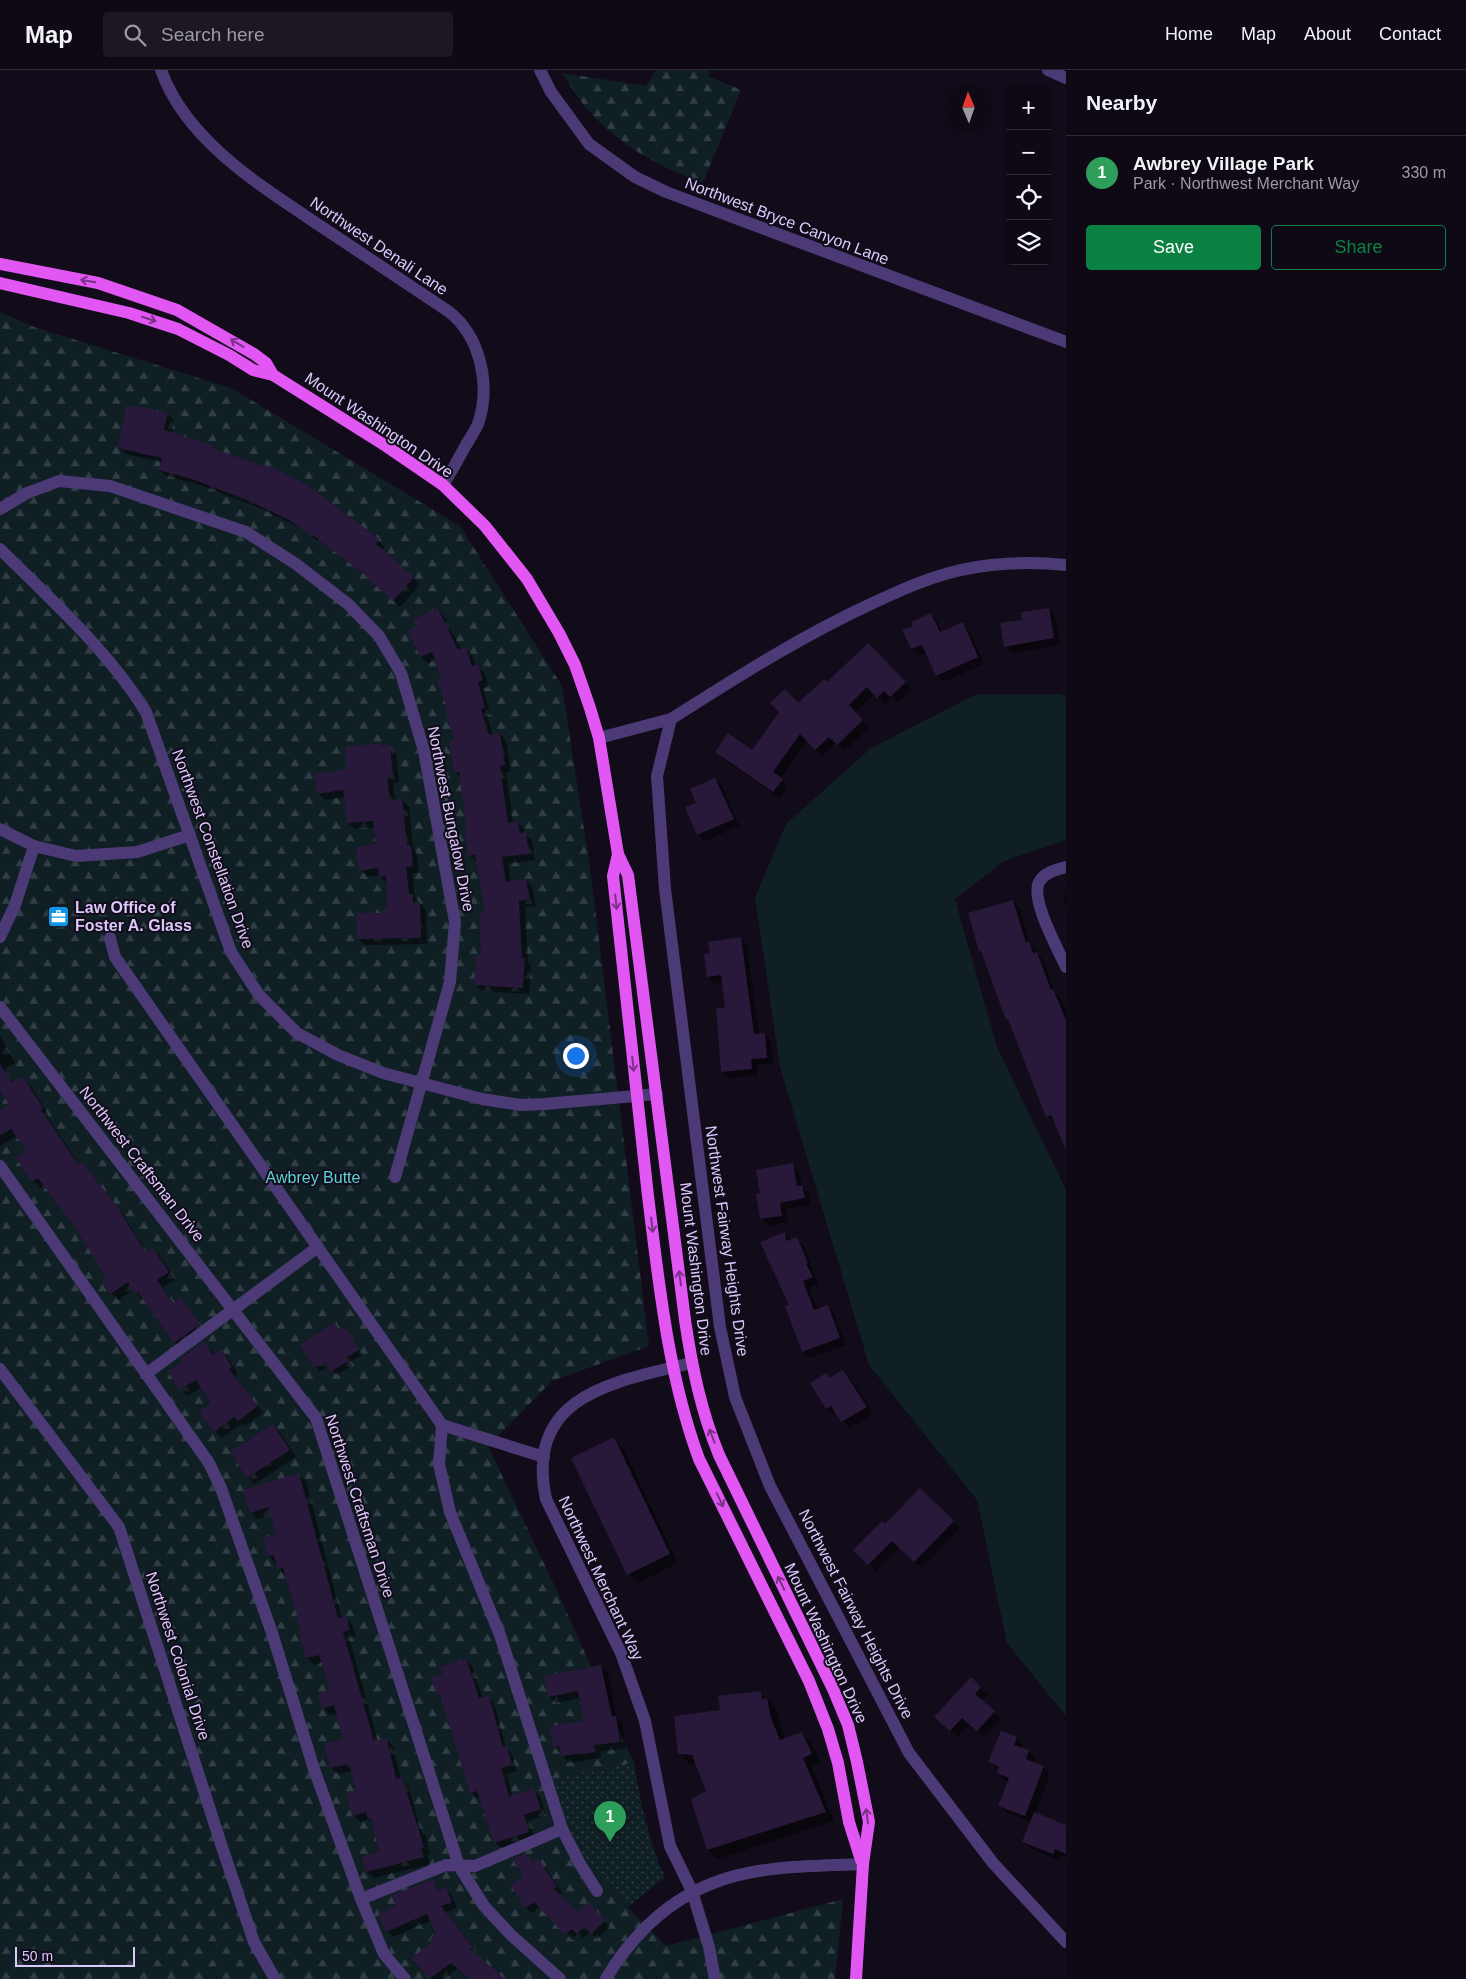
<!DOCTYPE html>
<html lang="en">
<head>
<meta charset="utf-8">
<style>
	:root { --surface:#0e0914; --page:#1c1722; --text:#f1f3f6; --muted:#9b9aa0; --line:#2e2a34; --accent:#0b8043 }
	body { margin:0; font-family:Helvetica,sans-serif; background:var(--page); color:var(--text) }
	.controls { position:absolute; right:15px; top:15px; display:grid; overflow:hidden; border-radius:5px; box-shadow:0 1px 4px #0004 }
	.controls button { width:45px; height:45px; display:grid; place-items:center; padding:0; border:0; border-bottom:1px solid var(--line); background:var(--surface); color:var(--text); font:25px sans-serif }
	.compass { position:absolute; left:946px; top:15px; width:45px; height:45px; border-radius:50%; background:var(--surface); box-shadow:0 1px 4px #0004; rotate:358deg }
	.scale { position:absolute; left:15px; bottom:12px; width:120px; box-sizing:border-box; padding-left:5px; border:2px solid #dcc8fb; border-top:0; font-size:14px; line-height:18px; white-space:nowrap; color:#dcc8fb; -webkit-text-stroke:4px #120c1a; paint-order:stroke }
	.you { position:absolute; left:575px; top:985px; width:18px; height:18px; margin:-12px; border:4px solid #fff; border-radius:50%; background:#1a73e8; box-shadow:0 0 0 8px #1a73e833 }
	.badge { display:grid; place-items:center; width:32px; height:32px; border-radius:50%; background:var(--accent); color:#fff; font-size:16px; font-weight:700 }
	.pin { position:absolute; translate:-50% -41px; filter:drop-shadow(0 1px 2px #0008) }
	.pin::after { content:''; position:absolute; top:26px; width:18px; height:15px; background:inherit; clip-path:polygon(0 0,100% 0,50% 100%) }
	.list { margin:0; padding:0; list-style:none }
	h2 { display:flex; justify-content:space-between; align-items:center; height:65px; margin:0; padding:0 20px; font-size:21px }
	h2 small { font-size:16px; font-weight:400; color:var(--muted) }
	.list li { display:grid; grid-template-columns:32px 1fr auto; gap:15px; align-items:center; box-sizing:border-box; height:75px; padding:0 20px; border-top:1px solid var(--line) }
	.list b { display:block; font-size:19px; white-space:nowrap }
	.list p { margin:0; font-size:16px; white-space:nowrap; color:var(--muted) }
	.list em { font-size:16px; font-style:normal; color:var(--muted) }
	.actions { display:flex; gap:10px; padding:15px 20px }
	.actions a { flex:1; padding:11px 0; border:1px solid var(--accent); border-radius:5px; text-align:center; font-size:18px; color:var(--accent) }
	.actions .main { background:var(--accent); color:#fff }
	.icon { flex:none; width:28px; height:28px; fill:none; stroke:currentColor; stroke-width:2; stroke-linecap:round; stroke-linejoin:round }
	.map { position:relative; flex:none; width:1066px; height:1909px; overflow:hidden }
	header { display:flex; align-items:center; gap:30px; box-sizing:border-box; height:70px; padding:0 25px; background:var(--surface); border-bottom:1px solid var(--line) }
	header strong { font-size:24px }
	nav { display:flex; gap:28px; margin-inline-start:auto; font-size:18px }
	.search { width:350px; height:45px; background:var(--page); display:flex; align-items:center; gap:12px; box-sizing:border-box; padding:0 18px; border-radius:5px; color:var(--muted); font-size:19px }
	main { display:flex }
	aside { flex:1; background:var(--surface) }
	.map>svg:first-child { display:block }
	.grass { fill:#0f1f24 }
	.forest { fill:url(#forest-firs) }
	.park { fill:url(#park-dots) }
	.shadow { fill:#0007 }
	.building { fill:#28193a }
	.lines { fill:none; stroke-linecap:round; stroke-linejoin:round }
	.minor { stroke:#4c3a76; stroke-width:12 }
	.major { stroke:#e257f4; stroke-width:12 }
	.oneway { stroke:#7a3287 }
	.labels { text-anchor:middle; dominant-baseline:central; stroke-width:4; stroke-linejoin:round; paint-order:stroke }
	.street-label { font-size:16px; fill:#dcc8fb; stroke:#120c1a }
	.poi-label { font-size:16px; font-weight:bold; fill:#dcc8fb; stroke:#120c1a; text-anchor:start }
	.park-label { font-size:16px; fill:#5bd3d5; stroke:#120c1a }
</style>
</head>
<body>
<header>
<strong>Map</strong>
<div class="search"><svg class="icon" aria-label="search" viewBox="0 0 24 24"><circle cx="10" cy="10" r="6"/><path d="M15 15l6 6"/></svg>Search here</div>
<nav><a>Home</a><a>Map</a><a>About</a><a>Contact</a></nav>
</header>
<main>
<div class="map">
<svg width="1066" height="1909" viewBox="0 0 1066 1909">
	<defs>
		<pattern id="forest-firs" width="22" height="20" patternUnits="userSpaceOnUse" patternTransform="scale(1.25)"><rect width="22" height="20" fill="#0f1f24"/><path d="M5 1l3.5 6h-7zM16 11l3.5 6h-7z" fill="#313e45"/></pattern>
		<pattern id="park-dots" width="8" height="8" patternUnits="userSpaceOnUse" patternTransform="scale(1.25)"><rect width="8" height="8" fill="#0f1f24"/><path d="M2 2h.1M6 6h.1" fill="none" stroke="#313e45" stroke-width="1.8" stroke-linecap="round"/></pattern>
	</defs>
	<rect width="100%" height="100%" fill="#120c1a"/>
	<path class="grass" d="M977,624H1061L1066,627V770L1004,791L955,829L997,977L1066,1120V1646L1007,1573L977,1430L869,1295L780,997L755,828L786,754L871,678Z"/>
	<g class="forest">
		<path d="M656,0H710L708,6L741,20L703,113C661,98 619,75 589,41C579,30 571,16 562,3L646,16Z"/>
		<path d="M0,242L34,257L231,318L460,456L562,616L591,805L649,1276L552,1311L488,1376L559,1525L634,1693L552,1709L573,1782L666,1876L843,1829L835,1909H0Z"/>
	</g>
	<path class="park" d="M634,1693C641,1733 648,1770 665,1807L628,1837L573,1782L551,1709Z"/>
	<g class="shadow">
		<path d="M138,337L168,344L174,351L171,364L212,376L216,381L378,470L385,477L382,480L420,514L400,537L370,509L320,470L319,472L297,456L257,437L200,415L166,406L159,400L162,392L126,384L119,377Z"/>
		<path d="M438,539L444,546L461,580L466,579L472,585L476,596L484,602L489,617L483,618L491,645H487L493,665L500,664L506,671L511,701L506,702L513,753H518L524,759L525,764L532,770L535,790L508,794L511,813L526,810L532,817L536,836L525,837L528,893L531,896L529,924L482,921L475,914L482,887L486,843L477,792L470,786L468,760L461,708L455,702L456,671L442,608L435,590L428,593L421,587L409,562L419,557Z"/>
		<path d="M1049,539L1055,546L1060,575L1012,583L1005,576L1023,551Z"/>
		<path d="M931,544L937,551L942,562L962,553L969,560L984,594L944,612L937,605L927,582L919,585L912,579L904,561L915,556Z"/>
		<path d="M868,574L912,620L898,633L892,627L885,634L875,623L855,642L869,658L844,681L836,673L822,686L807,670L780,709L788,716L780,728L723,689L717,682H753L799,634L827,613Z"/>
		<path d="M379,674L382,677L389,676L396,683L399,712L393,713L395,731L402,730L409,737L413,779L417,783L419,803H412L415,827L426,840L427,874L365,875L358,869L388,841L386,813L380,805L367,807L361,800L377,775L375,757L355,759L348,753L345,727L325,730L318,723Z"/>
		<path d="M715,709L722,716L739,756L705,771L698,764Z"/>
		<path d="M1066,824V835L1062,826Z"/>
		<path d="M1013,831L1020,838L1030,875L1043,890L1055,922L1060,927L1066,942V1079L1056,1052L1048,1046L1011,953L1007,949L983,884L980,880Z"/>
		<path d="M740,869L747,875L759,964H764L771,971L773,994L757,995L758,1006L729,1008L723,1001L727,939L723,912L715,914L708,907L711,884Z"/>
		<path d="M0,966L15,993L5,999L13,1013L24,1009L31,1016L49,1046L47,1047L80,1095L88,1100L124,1146L147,1183L153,1179L160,1186L175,1209L163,1217L174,1234L181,1229L205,1261L181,1279L175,1273L144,1229L143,1230L134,1220L118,1230L111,1223L108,1208L75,1155L44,1115L40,1118L33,1111L27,1081L17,1066L0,1076V1042L11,1036L0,1018Z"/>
		<path d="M792,1095L799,1101L802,1117L809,1123L811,1135L786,1139L788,1152L768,1156L762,1149L757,1125L762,1124Z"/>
		<path d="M784,1163L792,1170L796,1168L803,1175L818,1214L809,1218L818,1240L828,1237L834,1244L846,1275L810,1288L803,1281L790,1235Z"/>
		<path d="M334,1255L340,1261L345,1259L349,1263L362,1285L350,1292L352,1295L336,1305L329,1296L319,1302L301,1275Z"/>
		<path d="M204,1273L215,1285L222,1281L228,1288L238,1304L235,1306L263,1343L245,1356L242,1353L221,1368L200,1343L212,1334L202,1317L187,1326L180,1319L184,1293Z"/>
		<path d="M843,1301L856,1316L873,1344L849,1358L837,1343L833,1345L827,1338L826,1304L830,1309Z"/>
		<path d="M273,1355L280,1362L296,1387L254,1414L248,1407Z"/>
		<path d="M614,1369L623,1378L678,1493L637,1513L628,1504Z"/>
		<path d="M299,1405L306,1411L342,1549L345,1548L352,1554L356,1566L349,1568L378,1671L386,1669L393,1676L401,1709L408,1716L422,1763L426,1766L430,1784L427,1785L430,1794L374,1808L367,1802L381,1783L373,1752L370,1749L360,1752L353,1745L357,1722L352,1701L338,1704L331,1698L344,1670L337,1643L330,1645L323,1638L331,1621L322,1592L314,1595L307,1588L299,1561L303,1560L285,1505L269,1486L278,1464L272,1445L257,1449L251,1442Z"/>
		<path d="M920,1419L960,1458L922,1498L900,1477L876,1501L855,1480L885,1455Z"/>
		<path d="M466,1590L472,1596L483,1629L488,1627L494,1633L506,1678L512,1684L517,1701L506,1704L513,1726L534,1720L540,1726L546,1745L529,1751L535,1768L501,1778L495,1772L480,1727L477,1728L471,1722L443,1630L438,1624L444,1605Z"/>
		<path d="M601,1596L608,1603L617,1649L622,1654L626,1678L600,1682L601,1688L569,1693L554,1677L585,1652L580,1628L556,1633L549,1626Z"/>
		<path d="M971,1609L987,1625L981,1631L1001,1649L984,1667L970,1654L958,1667L943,1653Z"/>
		<path d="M760,1623L776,1638L785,1670L802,1664L811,1673L820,1694L812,1697L834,1751L717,1789L708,1780V1721L696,1693H688L679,1683L721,1641Z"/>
		<path d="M1016,1668L1023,1675L1021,1679L1028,1681L1035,1688L1033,1693L1043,1697L1050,1704L1035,1744L1066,1757V1787L1061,1785L1059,1790L1030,1778L1023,1771L1031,1752L1006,1742L1000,1736L1009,1711L1005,1710L998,1703L999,1700L990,1692Z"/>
		<path d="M526,1784L534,1794L539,1791L545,1797L562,1823L559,1825L578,1844L588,1834L610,1857L597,1869L590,1862L583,1868L578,1863L572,1870L540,1837L531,1843L526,1837Z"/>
		<path d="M432,1811L440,1821L445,1818L451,1824L457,1838L446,1842L478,1883L475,1886L503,1909H471L458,1898L445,1909H430L414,1888L434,1873L438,1864L432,1850L393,1867L387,1861L398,1837Z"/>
	</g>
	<g class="building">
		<path d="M126,335L137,338V336L168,343L164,360L213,375L212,378L262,396L263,394L304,413L379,469L376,474L414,507L393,531L368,509L369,508L313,465L312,467L289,450L249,431L192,409L158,400L162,388L118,378Z"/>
		<path d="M438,538L458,580L466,577L472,596L478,594L483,610L478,612L485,638L481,639L489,665L500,663L505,695L500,696L508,753L518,751L520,763L526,762L529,784L502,787L506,812L526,809L530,829L519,831L522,888H525L523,918L474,915L476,885L481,886L479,842H485L475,785L468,786L464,759H467L459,702L454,703L449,671L454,670L445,639L447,638L437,609L441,608L432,582L420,587L408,561L417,557L413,550Z"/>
		<path d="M1049,538L1054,568L1004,577L1000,553L1022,550L1021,542Z"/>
		<path d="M931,543L940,562L963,552L978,587L936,606L922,575L911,579L902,560L913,556L911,552Z"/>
		<path d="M868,573L906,612L890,627L884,621L877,628L867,617L849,635L863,650L837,675L829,667L815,680L800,664L773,702L783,709L773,722L715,682L728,663L752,680L779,642L770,633L785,619L798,633L824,609L827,612Z"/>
		<path d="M380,673V676L390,675L393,706L387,707L390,730L402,729L407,775H411L413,796L406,797L409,824H413V833H420L421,868L357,869V843H382V840L387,839L386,806L379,807L378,798L359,801L356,777L376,774L373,751L347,753L343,720L317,724L314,704L347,699L345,677Z"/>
		<path d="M715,708L734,749L697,765L685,737L696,733L690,719Z"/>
		<path d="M1013,830L1026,873L1029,871L1033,883L1037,882L1051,920L1053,919L1066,950V1080L1051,1045L1046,1047L1008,949L1006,950L981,881H979L968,843Z"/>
		<path d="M741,867L754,964L765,963L767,988L751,989L752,999L721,1002L716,938H725L721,905L707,907L704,884L710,883L708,872Z"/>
		<path d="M0,994L12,1013L19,1008H24L43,1038L41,1040L78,1094L82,1092L118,1138L146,1183L153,1178L169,1202L157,1210L173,1233L181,1227L200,1254L174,1273L138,1222L135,1224L128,1212L110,1224L102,1210L106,1207L74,1156L38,1108L32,1112L15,1087L26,1081L11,1059L0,1065V1041L9,1035L0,1020Z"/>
		<path d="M793,1093L797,1116L802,1115L805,1128L780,1133L782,1146L760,1149L756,1124L760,1123L756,1100Z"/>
		<path d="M785,1162L786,1171L797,1167L808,1193L806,1194L813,1207L803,1211L814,1240L828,1235L840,1268L802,1282L785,1236L789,1235L760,1172Z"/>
		<path d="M335,1253L339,1260L345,1257L359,1280L347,1287L349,1291L330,1302L325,1292L314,1298L300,1274Z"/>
		<path d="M204,1271L213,1285L222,1280L232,1297L229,1299L258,1336L238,1351L234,1347L214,1362L199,1342L211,1333L196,1310L179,1320L168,1301L182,1292L180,1289Z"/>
		<path d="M843,1300L867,1337L841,1352L831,1336L826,1339L810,1313L826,1303L829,1308Z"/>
		<path d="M273,1354L290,1380L247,1408L230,1382Z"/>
		<path d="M614,1367L670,1484L627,1505L571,1388Z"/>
		<path d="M299,1403L338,1548L346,1546L350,1560L343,1562L374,1671L387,1668L396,1709L402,1707L424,1777L421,1778L424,1787L366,1802L362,1786L379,1782L371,1748L368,1749L366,1742L352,1746L346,1724L356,1721L349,1694L330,1698L324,1674L343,1669L334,1635L322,1639L318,1623L330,1620L319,1585L306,1588L298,1561L301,1560L283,1498L277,1499L274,1485L268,1486L263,1467L276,1464L268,1437L250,1443L243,1420Z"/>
		<path d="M920,1418L954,1451L914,1492L892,1471L868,1495L853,1480L882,1451L885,1454Z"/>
		<path d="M466,1588L479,1628L489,1626L503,1677L507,1676L512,1695L501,1698L509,1726L534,1718L541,1739L524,1745L529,1762L494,1773L477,1721L470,1723L440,1624L437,1625L431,1608L443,1604L440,1597Z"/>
		<path d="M601,1595L612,1647L616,1646L620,1672L594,1675L595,1682L561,1686L559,1676L553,1677L550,1656L584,1651L578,1621L548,1627L544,1606Z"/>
		<path d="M971,1607L981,1617L975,1624L995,1641L977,1661L962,1648L950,1661L934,1647Z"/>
		<path d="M761,1621L762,1629L767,1628L771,1648L780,1670L802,1662L812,1684L803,1688L826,1742L707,1780L691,1729L706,1721L692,1685L678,1684L674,1646L720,1640L718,1626Z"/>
		<path d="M1001,1661L1017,1667L1014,1675L1029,1680L1026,1689L1044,1696L1025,1746L998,1736L1009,1708L997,1703L999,1697L988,1692Z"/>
		<path d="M1034,1742L1066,1755V1784L1055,1779L1053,1784L1022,1772Z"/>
		<path d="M526,1783L533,1793L539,1789L557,1817L554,1819L578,1842L588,1832L606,1850L591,1864L584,1857L577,1864L572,1859L565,1865L534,1832L525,1838L510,1815L524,1806L512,1789Z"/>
		<path d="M433,1809L438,1820L446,1817L452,1832L441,1836L473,1877L470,1879L505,1909H470L451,1893L429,1909L412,1888L432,1872L430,1869L436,1864L427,1844L386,1862L378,1844L396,1836L392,1825Z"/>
	</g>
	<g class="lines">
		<g class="minor">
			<path d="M161,0C187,74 269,121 331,163C370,189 409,215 448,241C481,266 491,316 478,354C475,361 470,368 466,375C459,388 451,402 443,415"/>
			<path d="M540,0L551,22L589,74L635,107L666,122L1066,272"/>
			<path d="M1048,0L1066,8"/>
			<path d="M0,439L27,423L59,411L110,416L246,462L296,494L348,534L379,566L401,603L424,681L455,852L450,912L395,1107"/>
			<path d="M0,479C51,530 108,580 146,642L231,882L259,925L297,963L338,985L383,1003L482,1029L521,1035L545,1034L657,1024"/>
			<path d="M671,649C737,607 803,565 875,532C899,521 923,510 949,503C985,493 1028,491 1066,495"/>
			<path d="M599,668L671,649L657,706L665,819L720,1257L735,1327L770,1416L909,1683L993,1793L1066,1872"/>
			<path d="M0,759L34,776L76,786L137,782L190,765"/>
			<path d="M1066,797C1056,800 1045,802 1039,812C1030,829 1058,879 1066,897"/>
			<path d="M0,867L15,835L34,776"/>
			<path d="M110,868L115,887L442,1355L439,1394L450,1442L500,1565L562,1759L475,1796L446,1795L361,1829L384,1884L405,1909"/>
			<path d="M0,937L316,1348L459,1796L484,1836L511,1865L560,1909"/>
			<path d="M0,1096L209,1393L221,1418L272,1563L314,1699L361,1829"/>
			<path d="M691,1293C615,1312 524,1324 546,1429L621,1583L645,1651L670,1776L692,1821L709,1877L715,1909"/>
			<path d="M0,1299L119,1457L221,1774L254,1872L275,1909"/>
			<path d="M146,1304L318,1177"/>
			<path d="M442,1355L544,1387"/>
			<path d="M562,1759L580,1794L597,1821"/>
			<path d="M606,1909C617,1889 632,1871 648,1855C713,1793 780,1798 863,1794"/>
		</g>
		<g class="major">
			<path d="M0,194L98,213L177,240L254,284L266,293L273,305"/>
			<path d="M0,213L129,243L178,259L229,285L253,300L273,305L386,376L443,415L485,456L527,509L559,563L575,595L590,638L599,668L618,784L628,805L685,1250C692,1297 701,1341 719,1385L833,1619L848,1655L857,1692L869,1752L863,1794L856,1909"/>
			<path d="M618,784L613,806C625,912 636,1019 648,1126C659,1214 668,1305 699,1389L809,1611L828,1659L838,1693L849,1752L861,1790"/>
		</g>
	</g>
	<defs><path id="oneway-shaft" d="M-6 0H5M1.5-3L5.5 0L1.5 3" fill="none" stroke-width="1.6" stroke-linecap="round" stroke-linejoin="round" transform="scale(1.25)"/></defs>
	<g class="oneway">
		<use href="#oneway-shaft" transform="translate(88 211) rotate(-170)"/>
		<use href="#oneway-shaft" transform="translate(149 249) rotate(18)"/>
		<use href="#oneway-shaft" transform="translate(237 273) rotate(-149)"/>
		<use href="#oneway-shaft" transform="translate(616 832) rotate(84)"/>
		<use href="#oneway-shaft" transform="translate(633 994) rotate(84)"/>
		<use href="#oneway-shaft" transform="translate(652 1155) rotate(83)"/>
		<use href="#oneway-shaft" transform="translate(680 1208) rotate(-97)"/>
		<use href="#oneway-shaft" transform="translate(712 1366) rotate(-111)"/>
		<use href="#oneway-shaft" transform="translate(720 1430) rotate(64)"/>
		<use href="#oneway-shaft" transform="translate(781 1513) rotate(-116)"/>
		<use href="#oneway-shaft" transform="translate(867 1746) rotate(-98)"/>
	</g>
	<defs>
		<symbol id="office-square" viewBox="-11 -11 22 22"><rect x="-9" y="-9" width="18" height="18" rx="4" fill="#0f95e1" stroke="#120c1a"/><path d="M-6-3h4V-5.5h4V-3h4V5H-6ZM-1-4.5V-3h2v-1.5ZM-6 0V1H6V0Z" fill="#fff"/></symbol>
	</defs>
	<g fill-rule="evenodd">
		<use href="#office-square" x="46" y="834" width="25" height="25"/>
	</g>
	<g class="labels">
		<g class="street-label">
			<text transform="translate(787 151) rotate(21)">Northwest Bryce Canyon Lane</text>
			<text transform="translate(379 176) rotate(34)">Northwest Denali Lane</text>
			<text transform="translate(379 355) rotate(34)">Mount Washington Drive</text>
			<text transform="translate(451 749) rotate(79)">Northwest Bungalow Drive</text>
			<text transform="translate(213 779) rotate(70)">Northwest Constellation Drive</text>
			<text transform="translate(142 1094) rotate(52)">Northwest Craftsman Drive</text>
			<text transform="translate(727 1171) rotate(82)">Northwest Fairway Heights Drive</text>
			<text transform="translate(696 1199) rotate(83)">Mount Washington Drive</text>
			<text transform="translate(360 1436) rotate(72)">Northwest Craftsman Drive</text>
			<text transform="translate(601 1508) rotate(65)">Northwest Merchant Way</text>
			<text transform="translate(856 1544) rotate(63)">Northwest Fairway Heights Drive</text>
			<text transform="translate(826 1573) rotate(65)">Mount Washington Drive</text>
			<text transform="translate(178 1586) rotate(72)">Northwest Colonial Drive</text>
		</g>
		<g class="poi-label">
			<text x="75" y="837">Law Office of<tspan x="75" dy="18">Foster A. Glass</tspan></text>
		</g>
		<g class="park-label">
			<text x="313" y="1107">Awbrey Butte</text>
		</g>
	</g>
</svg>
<div class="controls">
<button>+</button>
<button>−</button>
<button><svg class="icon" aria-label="locate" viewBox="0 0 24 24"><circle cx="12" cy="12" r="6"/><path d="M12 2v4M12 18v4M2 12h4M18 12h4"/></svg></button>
<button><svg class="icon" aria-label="layers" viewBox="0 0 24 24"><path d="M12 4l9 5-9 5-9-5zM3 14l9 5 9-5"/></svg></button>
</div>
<svg class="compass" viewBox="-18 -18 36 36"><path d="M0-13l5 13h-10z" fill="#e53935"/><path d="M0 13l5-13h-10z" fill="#9b9aa0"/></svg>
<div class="scale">50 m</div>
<div class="you"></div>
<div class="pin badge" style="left:610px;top:1772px;background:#2e9e5b">1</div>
</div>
<aside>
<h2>Nearby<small></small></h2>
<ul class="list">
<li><span class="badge" style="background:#2e9e5b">1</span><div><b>Awbrey Village Park</b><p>Park · Northwest Merchant Way</p></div><em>330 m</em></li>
</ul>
<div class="actions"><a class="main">Save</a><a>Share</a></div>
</aside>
</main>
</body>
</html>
